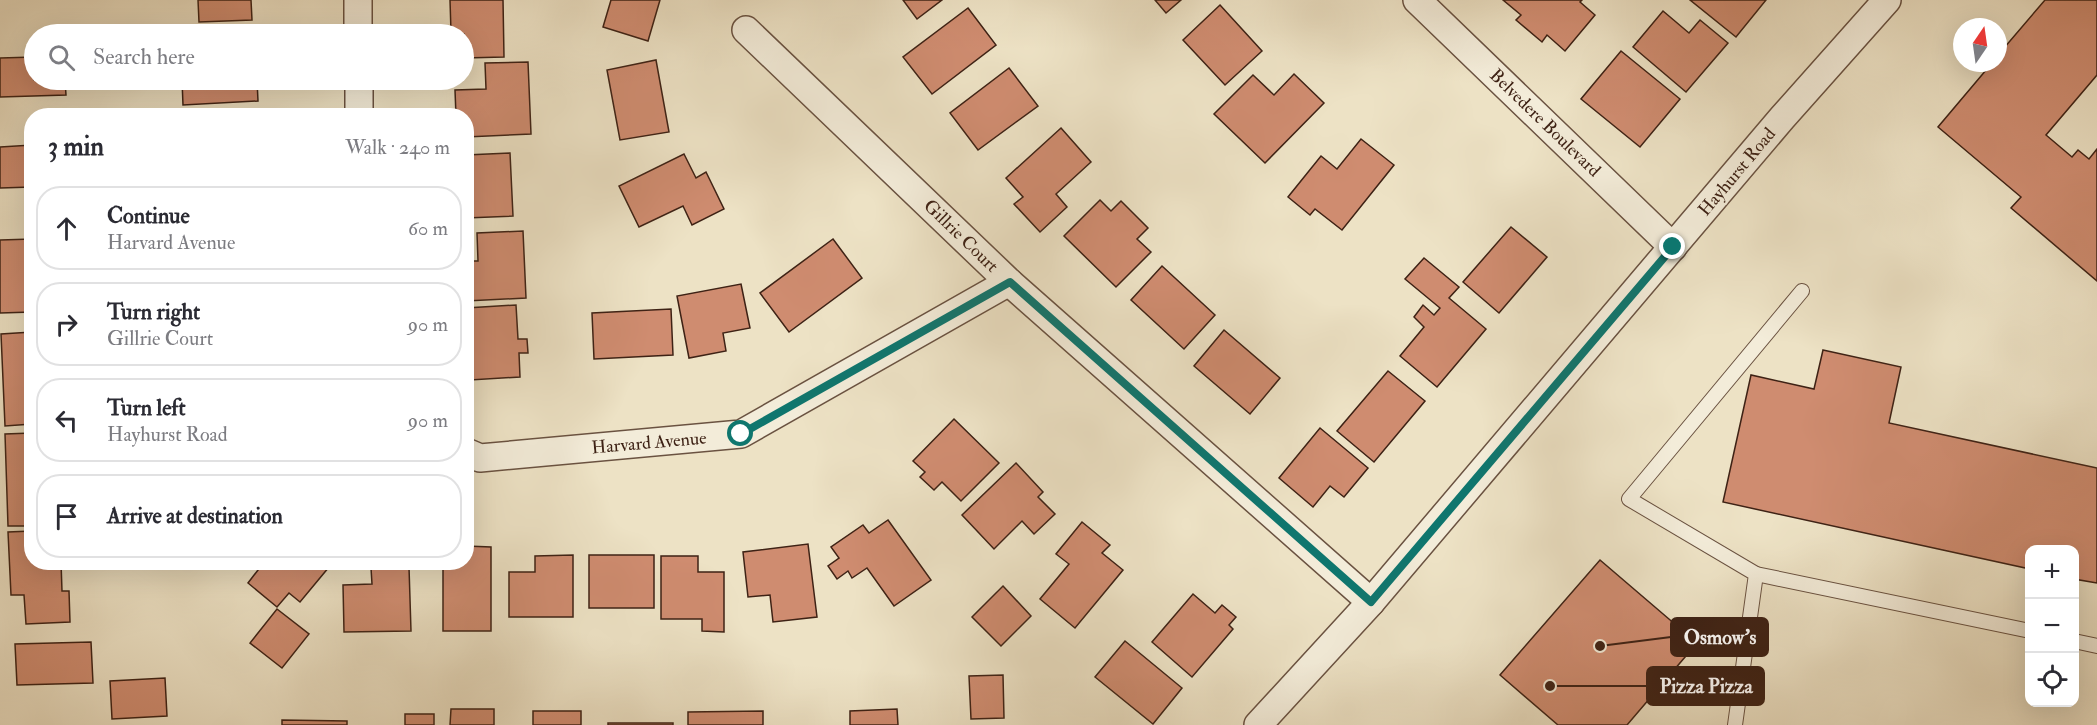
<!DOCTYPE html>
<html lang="en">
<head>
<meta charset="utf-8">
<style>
	:root { --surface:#fff; --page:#f7f7f7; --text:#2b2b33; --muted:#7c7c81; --line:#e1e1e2 }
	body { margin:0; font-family:"IM FELL Double Pica",serif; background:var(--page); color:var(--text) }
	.controls { position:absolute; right:18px; bottom:18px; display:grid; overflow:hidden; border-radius:12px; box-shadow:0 6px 24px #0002 }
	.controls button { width:54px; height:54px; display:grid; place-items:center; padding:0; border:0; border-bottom:2px solid var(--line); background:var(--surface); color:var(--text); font:30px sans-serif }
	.compass { position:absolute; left:1953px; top:18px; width:54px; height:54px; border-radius:50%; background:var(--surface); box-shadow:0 6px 24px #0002; rotate:13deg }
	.stop { position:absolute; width:18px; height:18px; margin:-14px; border:4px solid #0f766e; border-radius:50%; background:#fff }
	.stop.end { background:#0f766e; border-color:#fff; box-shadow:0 2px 6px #0008 }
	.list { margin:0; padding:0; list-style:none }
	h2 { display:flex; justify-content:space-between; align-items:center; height:78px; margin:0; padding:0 24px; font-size:26px }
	h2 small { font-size:20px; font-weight:400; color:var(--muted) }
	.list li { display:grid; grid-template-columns:39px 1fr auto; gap:18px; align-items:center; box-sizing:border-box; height:84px; margin:0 12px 12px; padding:0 12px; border:2px solid var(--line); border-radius:24px }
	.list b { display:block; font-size:22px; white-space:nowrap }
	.list p { margin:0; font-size:20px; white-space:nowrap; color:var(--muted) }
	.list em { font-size:20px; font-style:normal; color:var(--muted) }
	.icon { flex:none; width:33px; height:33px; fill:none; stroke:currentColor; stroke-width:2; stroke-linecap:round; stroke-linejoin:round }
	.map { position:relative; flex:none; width:2097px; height:725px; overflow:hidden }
	.search { position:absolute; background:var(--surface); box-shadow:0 6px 24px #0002; left:24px; top:24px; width:450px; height:66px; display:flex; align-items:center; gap:15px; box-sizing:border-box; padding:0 21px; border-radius:33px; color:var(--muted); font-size:22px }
	.panel { position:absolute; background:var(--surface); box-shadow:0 6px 24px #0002; left:24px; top:108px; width:450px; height:462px; border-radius:24px }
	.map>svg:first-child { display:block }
	.building { fill:#cf8c70; stroke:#3e2215; stroke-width:1.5 }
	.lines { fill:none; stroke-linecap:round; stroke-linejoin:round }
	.lane-casing { stroke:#6a5241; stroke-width:16 }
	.street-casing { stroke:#6a5241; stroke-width:30 }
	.lane { stroke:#f3ecd9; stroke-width:14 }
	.street { stroke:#f3ecd9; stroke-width:27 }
	.route { stroke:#0f766e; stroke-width:8 }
	.labels { text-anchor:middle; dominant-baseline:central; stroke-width:4.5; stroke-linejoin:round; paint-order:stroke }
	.street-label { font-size:18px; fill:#3e2215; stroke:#f3ecd9 }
	.leader { fill:none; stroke:#3e2215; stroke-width:2 }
	.callout-dot { fill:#3e2215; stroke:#f3ecd9; stroke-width:2 }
	.callout { fill:#3e2215; stroke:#3e2215; stroke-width:2 }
	.callout-label { font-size:20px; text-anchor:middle; font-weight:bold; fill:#fff }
</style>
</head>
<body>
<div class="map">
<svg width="2097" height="725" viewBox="0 0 2097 725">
	<rect width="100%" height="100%" fill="#ede2c5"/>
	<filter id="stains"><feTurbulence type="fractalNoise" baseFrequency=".00333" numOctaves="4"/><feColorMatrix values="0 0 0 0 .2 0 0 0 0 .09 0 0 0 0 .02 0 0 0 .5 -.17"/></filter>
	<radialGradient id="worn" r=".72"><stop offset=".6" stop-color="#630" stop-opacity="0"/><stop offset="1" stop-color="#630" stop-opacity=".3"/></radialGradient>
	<g class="building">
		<path d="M198,0H251L252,20L199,22Z"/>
		<path d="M450,0H503L504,57L464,58V34L451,32Z"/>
		<path d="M611,0H660L648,41L603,27Z"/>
		<path d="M903,0H942L917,19Z"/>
		<path d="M1155,0H1181L1166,13Z"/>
		<path d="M1503,0H1582L1580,2L1595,15L1565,51L1547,35L1542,42L1516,20L1521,15Z"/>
		<path d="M1690,0H1766L1736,37Z"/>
		<path d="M2045,0H2097V75L2046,135L2072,157L2078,150L2089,159L2097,149V281L2011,208L2021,197L1938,127L1992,63H1998V55Z"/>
		<path d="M1220,5L1262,51L1225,85L1183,40Z"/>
		<path d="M968,8L996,45L932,94L903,57Z"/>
		<path d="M1663,11L1689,33L1700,20L1728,43L1686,92L1633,47Z"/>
		<path d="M1621,51L1680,99L1640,147L1581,99Z"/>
		<path d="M34,57V80H65L66,95L0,97V58Z"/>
		<path d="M656,60L669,132L620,140L607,70Z"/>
		<path d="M528,62L531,134L466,137V116H456L455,90L486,89L485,63Z"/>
		<path d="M1009,68L1038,106L978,150L950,113Z"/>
		<path d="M1294,74L1324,103L1265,163L1214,114L1253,75L1274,95Z"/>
		<path d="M182,80H257L258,101L183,105Z"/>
		<path d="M1061,128L1091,162L1056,194L1067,207L1040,232L1014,204L1023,197L1006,178Z"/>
		<path d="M1361,139L1394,165L1342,230L1315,209L1310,215L1288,197L1321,156L1337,169Z"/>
		<path d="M32,145V187L0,188V147Z"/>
		<path d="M510,153L513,216L466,218V155Z"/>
		<path d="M684,154L696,178L706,172L724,209L692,225L683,206L639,227L619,186Z"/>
		<path d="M1100,200L1111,211L1121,201L1148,228L1137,239L1151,252L1116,287L1064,236Z"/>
		<path d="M1511,227L1547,257L1499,313L1463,282Z"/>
		<path d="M523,231L526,298L466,301V261H478L477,233Z"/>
		<path d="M32,239V312L0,313V240Z"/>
		<path d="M833,239L862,278L789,332L760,293Z"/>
		<path d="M1424,258L1459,287L1449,298L1486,329L1437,387L1400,356L1424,327L1414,317L1423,305L1434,315L1440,308L1405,279Z"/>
		<path d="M1162,266L1215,315L1184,349L1131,300Z"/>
		<path d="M741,284L750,328L723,333L726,351L689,358L677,296Z"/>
		<path d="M516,305L518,339H527L528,353H519L520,377L470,380L466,308Z"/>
		<path d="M671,309L673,355L594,359L592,313Z"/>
		<path d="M1224,330L1280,378L1250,414L1194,366Z"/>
		<path d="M32,332V424L5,426L1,334Z"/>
		<path d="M1823,350L1901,367L1889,423L2097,468V583L2074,579V550H2030V569L1723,502L1751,375L1814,389Z"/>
		<path d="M1388,371L1425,401L1374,462L1337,431Z"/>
		<path d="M954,419L999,463L961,501L942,482L934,490L920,477L925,472L913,461Z"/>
		<path d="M1320,428L1368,468L1344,497L1330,486L1313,507L1279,478Z"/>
		<path d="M32,433V526H8L5,434Z"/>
		<path d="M1016,463L1043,492L1038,497L1055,514L1034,534L1022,521L994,549L962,515Z"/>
		<path d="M888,520L931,580L894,606L867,568L852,578L848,571L837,579L828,566L839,558L831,547L863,525L869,533Z"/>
		<path d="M1082,522L1110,545L1102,553L1123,570L1075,628L1040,599L1069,564L1056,554Z"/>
		<path d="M32,531V562H61L62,591H69L70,622L26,624L24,595H11L8,532Z"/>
		<path d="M808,544L817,617L773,622L770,595L748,597L743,552Z"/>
		<path d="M466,546L491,547V631H443V562H466Z"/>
		<path d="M573,555V617H509V572H535V556Z"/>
		<rect x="589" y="555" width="65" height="53"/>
		<path d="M661,556H698V572H724V632L702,631V619H661Z"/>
		<path d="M1600,560L1697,643L1627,725H1558L1500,675Z"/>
		<path d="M249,562H323L329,567L300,602L289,593L277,607L248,583L258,570Z"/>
		<path d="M409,567L411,631L344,632L343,585L372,584L371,568Z"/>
		<path d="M1003,586L1031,616L1001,646L972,617Z"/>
		<path d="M1193,594L1215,613L1222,605L1236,617L1229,625L1233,629L1192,677L1152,642Z"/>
		<path d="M277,609L309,634L282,668L250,643Z"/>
		<path d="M1125,641L1182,688L1153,724L1095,677Z"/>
		<path d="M91,642L93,683L17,685L15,644Z"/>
		<path d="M1003,675L1004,718L971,719L969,676Z"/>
		<path d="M165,678L167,716L112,719L110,681Z"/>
		<path d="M451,709H494V725H450Z"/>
		<path d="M897,709L898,725H850V711Z"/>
		<rect x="533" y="711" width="48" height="14"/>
		<path d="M763,711V725H688V712Z"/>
		<rect x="405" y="714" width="29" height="11"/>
		<path d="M282,720L347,721V725H282Z"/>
		<rect x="608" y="723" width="65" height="2"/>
	</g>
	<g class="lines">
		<defs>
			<g id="lane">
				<path d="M1756,574L2030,631"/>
				<path d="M2074,641L2097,646"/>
				<path d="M1735,725L1756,574L1629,499L1802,291"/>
			</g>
			<g id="street">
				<path d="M358,0V34"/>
				<path d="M1417,0L1673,247"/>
				<path d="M746,30L1009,282L1371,602"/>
				<path d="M359,80V116"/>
				<path d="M466,452L480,458L741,434L1009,282"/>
				<path d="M1258,725L1371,602L1782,118L1887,0"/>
			</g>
		</defs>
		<use href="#lane" class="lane-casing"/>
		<use href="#street" class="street-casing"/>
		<use href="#lane" class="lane"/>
		<use href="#street" class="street"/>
	</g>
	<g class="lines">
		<path class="route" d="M741,434L1010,282L1371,602L1673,247"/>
	</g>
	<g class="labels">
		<g class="street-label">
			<text transform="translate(1545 123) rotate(44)">Belvedere Boulevard</text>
			<text transform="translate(1737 172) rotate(-50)">Hayhurst Road</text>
			<text transform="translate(961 236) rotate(44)">Gillrie Court</text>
			<text transform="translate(649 443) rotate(-5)">Harvard Avenue</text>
		</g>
	</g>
	<path class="leader" d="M1600 646L1671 637M1550 686L1647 686"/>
	<g class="callout-dot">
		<circle cx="1600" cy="646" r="6"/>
		<circle cx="1550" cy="686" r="6"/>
	</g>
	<g class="callout">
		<rect x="1671" y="618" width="97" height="38" rx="6"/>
		<rect x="1647" y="667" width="117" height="38" rx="6"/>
	</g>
	<g class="callout-label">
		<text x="1720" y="644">Osmow's</text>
		<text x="1706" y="693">Pizza Pizza</text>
	</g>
	<rect width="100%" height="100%" filter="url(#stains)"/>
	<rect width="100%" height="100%" fill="url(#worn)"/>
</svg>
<div class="controls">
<button>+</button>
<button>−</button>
<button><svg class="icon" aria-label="locate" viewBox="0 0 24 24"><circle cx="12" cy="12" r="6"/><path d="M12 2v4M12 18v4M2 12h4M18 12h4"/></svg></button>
</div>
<svg class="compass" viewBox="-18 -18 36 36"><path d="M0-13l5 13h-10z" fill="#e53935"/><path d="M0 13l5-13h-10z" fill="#7c7c81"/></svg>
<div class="stop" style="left:741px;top:434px"></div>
<div class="stop end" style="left:1673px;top:247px"></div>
<div class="search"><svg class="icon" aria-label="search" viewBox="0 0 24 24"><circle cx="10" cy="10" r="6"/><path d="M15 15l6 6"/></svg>Search here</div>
<section class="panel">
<h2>3 min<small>Walk · 240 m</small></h2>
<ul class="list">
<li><svg class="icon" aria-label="ahead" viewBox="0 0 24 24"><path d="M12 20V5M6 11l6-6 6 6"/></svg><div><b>Continue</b><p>Harvard Avenue</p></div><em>60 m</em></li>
<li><svg class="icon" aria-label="right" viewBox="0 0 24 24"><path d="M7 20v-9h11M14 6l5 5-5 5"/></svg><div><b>Turn right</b><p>Gillrie Court</p></div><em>90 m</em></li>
<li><svg class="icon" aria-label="left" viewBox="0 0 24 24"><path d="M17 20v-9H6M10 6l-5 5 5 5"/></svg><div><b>Turn left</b><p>Hayhurst Road</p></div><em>90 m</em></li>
<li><svg class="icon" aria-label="arrive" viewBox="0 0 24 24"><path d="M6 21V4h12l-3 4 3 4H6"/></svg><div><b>Arrive at destination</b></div></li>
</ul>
</section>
</div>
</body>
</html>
